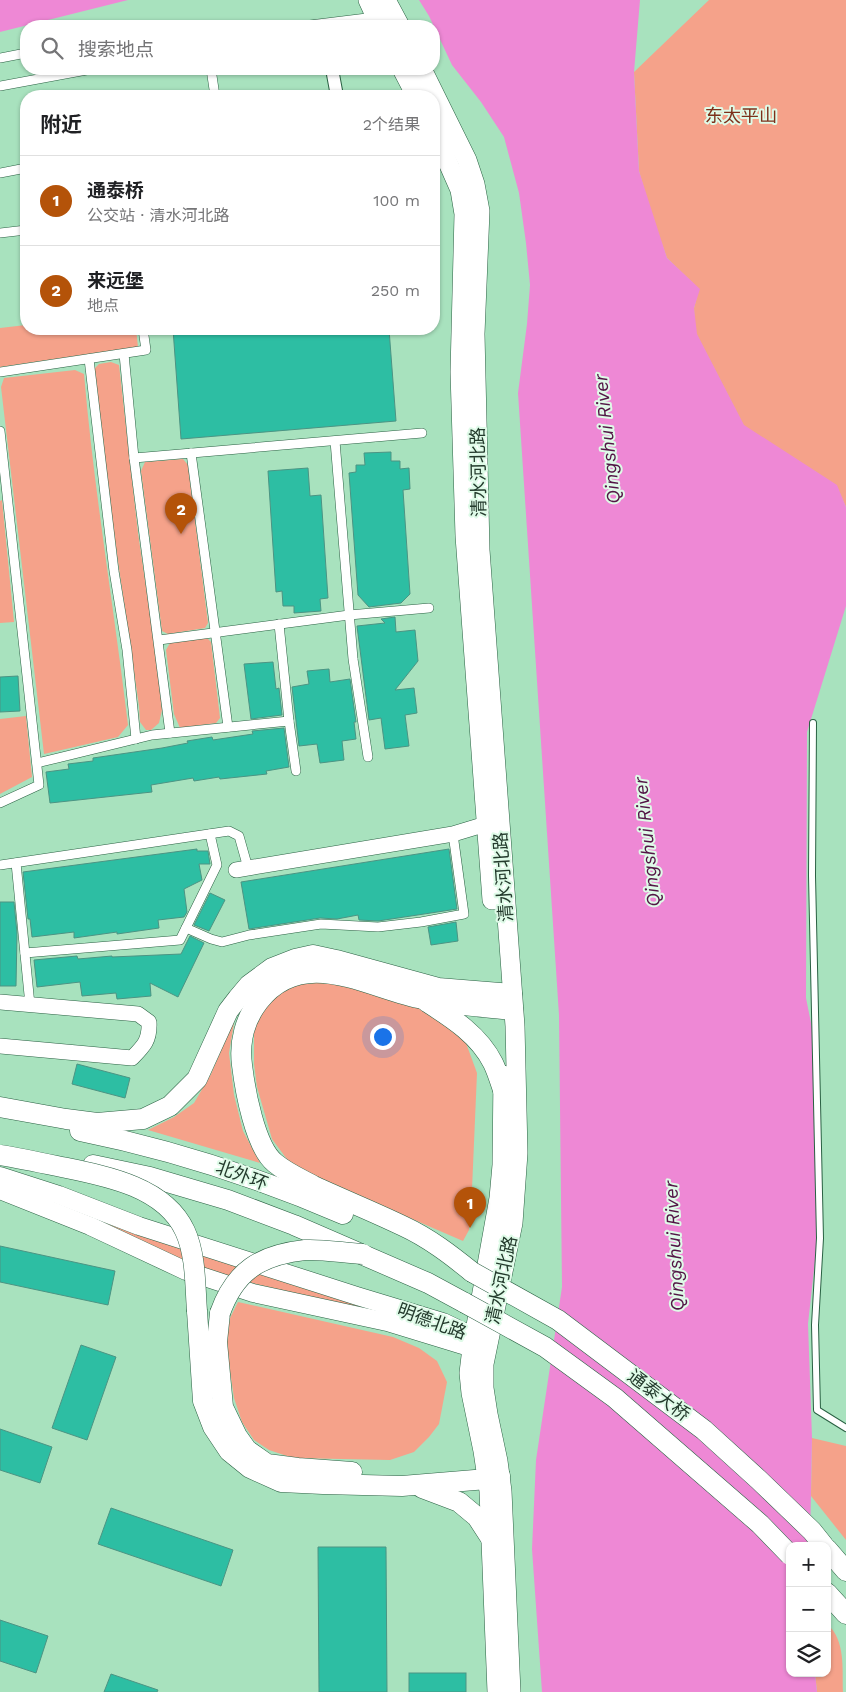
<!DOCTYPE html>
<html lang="zh">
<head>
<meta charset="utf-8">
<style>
	:root { --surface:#fff; --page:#f6f6f6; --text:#202124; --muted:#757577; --line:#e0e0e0; --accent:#b45309 }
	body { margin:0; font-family:"Work Sans","Noto Sans SC",sans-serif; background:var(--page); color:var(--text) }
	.controls { position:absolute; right:15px; bottom:15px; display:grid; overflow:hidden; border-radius:10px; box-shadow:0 1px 4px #0004 }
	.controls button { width:45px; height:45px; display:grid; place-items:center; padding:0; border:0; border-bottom:1px solid var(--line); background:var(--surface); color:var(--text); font:25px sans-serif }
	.you { position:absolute; left:382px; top:1036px; width:18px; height:18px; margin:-12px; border:4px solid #fff; border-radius:50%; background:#1a73e8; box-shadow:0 0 0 8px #1a73e833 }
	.badge { display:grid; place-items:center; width:32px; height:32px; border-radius:50%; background:var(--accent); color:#fff; font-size:16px; font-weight:700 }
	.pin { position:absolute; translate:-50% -41px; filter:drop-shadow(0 1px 2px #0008) }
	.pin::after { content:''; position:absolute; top:26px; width:18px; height:15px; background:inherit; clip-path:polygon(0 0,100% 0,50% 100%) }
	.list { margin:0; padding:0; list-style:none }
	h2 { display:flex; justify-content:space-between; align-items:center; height:65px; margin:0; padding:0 20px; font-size:21px }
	h2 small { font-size:16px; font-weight:400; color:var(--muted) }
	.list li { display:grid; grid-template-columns:32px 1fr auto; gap:15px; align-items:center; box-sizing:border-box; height:90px; padding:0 20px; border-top:1px solid var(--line) }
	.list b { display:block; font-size:19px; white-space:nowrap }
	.list p { margin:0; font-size:16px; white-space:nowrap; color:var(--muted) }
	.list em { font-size:16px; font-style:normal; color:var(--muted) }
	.icon { flex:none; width:28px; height:28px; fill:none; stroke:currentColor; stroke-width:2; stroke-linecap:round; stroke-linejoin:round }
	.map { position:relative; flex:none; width:846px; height:1692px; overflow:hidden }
	.search { position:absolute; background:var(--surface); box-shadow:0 1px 4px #0004; left:20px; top:20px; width:420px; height:55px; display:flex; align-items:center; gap:12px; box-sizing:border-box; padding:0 18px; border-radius:20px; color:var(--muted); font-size:19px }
	.panel { position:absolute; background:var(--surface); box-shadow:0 1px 4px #0004; left:20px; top:90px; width:420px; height:245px; border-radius:20px }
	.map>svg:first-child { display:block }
	.green { fill:#f5a28a }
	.water { fill:#ee88d5 }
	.building { fill:#2dbea3; stroke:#4c9483 }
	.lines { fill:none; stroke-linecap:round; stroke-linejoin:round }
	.service-casing { stroke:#2a6143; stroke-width:8 }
	.pedestrian-casing { stroke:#2a6143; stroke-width:10 }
	.minor-casing { stroke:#2a6143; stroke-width:14 }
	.tertiary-casing { stroke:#2a6143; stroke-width:16 }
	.secondary-casing { stroke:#2a6143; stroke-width:19 }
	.primary-casing { stroke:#2a6143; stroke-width:20 }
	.trunk-casing { stroke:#2a6143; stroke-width:21 }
	.service { stroke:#fff; stroke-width:6 }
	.pedestrian { stroke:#fff; stroke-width:9 }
	.minor { stroke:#fff; stroke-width:12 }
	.tertiary { stroke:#fff; stroke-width:15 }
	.secondary { stroke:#fff; stroke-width:18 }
	.primary { stroke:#fff; stroke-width:19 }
	.trunk { stroke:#fff; stroke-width:20 }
	.trunk-bridge-casing { stroke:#2a6143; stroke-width:21; stroke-linecap:butt }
	.trunk-bridge { stroke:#fff; stroke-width:20 }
	.labels { text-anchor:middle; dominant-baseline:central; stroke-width:4; stroke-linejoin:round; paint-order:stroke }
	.park-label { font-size:18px; fill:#7c301a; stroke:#dffbe8 }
	.street-label { font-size:18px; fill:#233a2c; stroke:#dffbe8 }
	.water-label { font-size:19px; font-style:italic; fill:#531546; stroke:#dffbe8 }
</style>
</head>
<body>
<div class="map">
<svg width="846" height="1692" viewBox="0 0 846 1692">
	<rect width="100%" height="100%" fill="#a8e2be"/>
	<g class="green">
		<path d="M709,0H846V507L836,485L744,426L695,331L694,308L699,289L667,258L652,216L639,171L634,72Z"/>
		<path d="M26,325V329H136L138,347L0,367V328Z"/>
		<path d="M111,362L119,365L138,533L157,661L162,710L159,723L151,730H146L140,722L139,706L106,479L94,369L99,364Z"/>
		<path d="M75,370L84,374C94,491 114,608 128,725L118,737L44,754L1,387L4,378Z"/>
		<path d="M183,459L188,465L208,623L205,628L168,634L162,631L141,471L145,462Z"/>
		<path d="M2,500L14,622L0,623V501Z"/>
		<path d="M207,638L211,642L220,718L216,723L180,728L174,714L166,650L170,643Z"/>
		<path d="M26,716L32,777L0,794V719Z"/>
		<path d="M318,983L348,985L424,1008L446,1021L466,1043L477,1073L472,1189L469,1230L463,1241L315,1177L289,1162L272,1139L257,1087L254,1064V1030L263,1010L279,993L297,984Z"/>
		<path d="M235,1017L229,1053L234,1095L243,1131L260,1163L148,1130L174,1117L194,1103L211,1074Z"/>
		<path d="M102,1219L364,1307V1310L214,1274L173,1258L99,1220Z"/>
		<path d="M238,1302L393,1337L419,1348L437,1361L447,1382L439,1424L429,1437L414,1452L390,1460L293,1458L269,1450L254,1440L242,1422L234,1398L226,1344L230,1318Z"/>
		<path d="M812,1438L846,1446V1540L811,1496Z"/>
		<path d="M827,1624C846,1640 842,1670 843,1692H817L815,1673H827Z"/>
	</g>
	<g class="water">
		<path d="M0,0H128L0,32Z"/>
		<path d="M419,0H640L634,72L639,171L667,258L700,289L694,308L697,334L744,425L837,485L846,507V606L807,732L806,998L813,1033L817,1242L808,1324L812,1438L810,1546H790V1673H815L817,1692H542L532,1549L536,1460L562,1287L559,1015L518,393L527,324L530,285L526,243L519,193L504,137L481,102L452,65L429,16Z"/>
	</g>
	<g class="building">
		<path d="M173,329H389L396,421L181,439Z"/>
		<path d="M391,452V461H400V469L409,468L410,489L403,490L410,594L401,603L369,607L358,595L349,473L356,472V465H365L364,453Z"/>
		<path d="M308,468L310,496L321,495L328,598L320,599L321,611L294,613V606H283L282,591L276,592L268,471Z"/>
		<path d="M395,617L396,632L415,630L418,661L395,690L414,688L417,713L405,715L409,746L385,749L381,718L369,720L357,626L385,623L381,619Z"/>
		<path d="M273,662L276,689L279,688L282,715L251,719L244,664Z"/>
		<path d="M329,669L330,682L350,679L356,722H354L356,739L342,741L344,760L320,763L317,744L299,746L292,687L309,684L307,671Z"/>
		<path d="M18,676L20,711L0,712V677Z"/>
		<path d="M284,728L289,767L266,771L267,774L220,779L219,777L194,781L193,778L151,785L152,792L50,803L46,772L69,769L68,764L93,761V758L162,748L188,743L187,741L212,737L213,740L253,734L252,731Z"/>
		<path d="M197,849V851H208L210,864H199L202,880L184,889L187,912L184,917L158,920L159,928L117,934V932L74,938V932L32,937L30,919H28L23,872Z"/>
		<path d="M449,849L457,909L378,921L359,920L358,915L337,919L320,918L249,929L241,882Z"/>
		<path d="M210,893L225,900L209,931L194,925Z"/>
		<path d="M0,902H14L17,933L16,986H0Z"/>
		<path d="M456,922L458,941L431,945L428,927Z"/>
		<path d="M190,936L204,943L178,997L150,983L151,996L117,999L116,993L82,996L80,982L37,987L34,960L77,956L78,959L112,956V957L181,954Z"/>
		<path d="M77,1064L130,1078L125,1098L72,1084Z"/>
		<path d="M0,1246L115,1271L108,1305L0,1282Z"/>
		<path d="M81,1345L116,1357L87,1440L52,1428Z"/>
		<path d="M0,1429L52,1447L40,1483L0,1470Z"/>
		<path d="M111,1508L233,1550L221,1586L98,1544Z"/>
		<path d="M318,1547H386L387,1692H319Z"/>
		<path d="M0,1620L48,1636L36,1673L0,1661Z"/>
		<rect x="409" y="1673" width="57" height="19"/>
		<path d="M111,1674L158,1690L157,1692H104Z"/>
	</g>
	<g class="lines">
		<defs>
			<path id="service" d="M813,723L812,876L820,1238L815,1325L817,1410L846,1428"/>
			<g id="pedestrian">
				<path d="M302,26L375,17"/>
				<path d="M0,58L26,53"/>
				<path d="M211,69L215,96"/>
				<path d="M0,86L92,69"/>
				<path d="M0,173L26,168"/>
				<path d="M0,233L26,230"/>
				<path d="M124,354L134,458L170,733"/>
				<path d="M89,359L114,571L127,650L136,739"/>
				<path d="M0,372L146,350L143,329"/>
				<path d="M0,431L39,785L0,803"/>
				<path d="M335,441L353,659L368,757"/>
				<path d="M191,453L228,727"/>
				<path d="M134,458L422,433"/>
				<path d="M279,624L289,721"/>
				<path d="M159,640L349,615L429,608"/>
				<path d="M37,763L152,735L289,721L296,771"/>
				<path d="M16,863L30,1005"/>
				<path d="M0,865L229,831L239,836L248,868"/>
				<path d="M186,928L211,939L222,942L249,935L321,924L378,927L421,922L464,914L453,834"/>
				<path d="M25,953L180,940L217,865L210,834"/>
			</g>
			<path id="minor" d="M332,69L337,96"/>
			<g id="tertiary">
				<path d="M236,870L453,834L486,824"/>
				<path d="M0,1002L138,1014L149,1022C150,1040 144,1046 132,1058L0,1046"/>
			</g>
			<g id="secondary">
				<path d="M0,1176L59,1195L139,1226L357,1296L443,1322L485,1342"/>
				<path d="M0,1190L90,1226L186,1271L253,1293L387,1322L472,1348L485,1344"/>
			</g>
			<g id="primary">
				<path d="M368,0L380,26"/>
				<path d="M386,0L400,26"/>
				<path d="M402,69L416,96"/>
				<path d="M422,69L467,160L475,184L480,211L475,334L480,550L515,1026L518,1153L513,1223L484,1364V1388L488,1414L498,1461L502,1491L511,1692"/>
				<path d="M434,131L460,190L464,214L460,372L465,536L492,900"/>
				<path d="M497,1692L489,1491L483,1451L471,1393L469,1373L472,1348L499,1198L502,1165L503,1075"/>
			</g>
			<g id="trunk">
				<path d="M427,1002C452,1018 479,1035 493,1063C497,1071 500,1081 503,1090"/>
				<path d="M0,1107L66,1119L97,1123L143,1119L170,1106L197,1079L228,1011L238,998L249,985L272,968L295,959L313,955L336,960L438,988L512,994"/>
				<path d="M80,1131C170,1149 259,1178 343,1214"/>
				<path d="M93,1165L150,1177L228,1200L294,1225L428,1283L465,1303"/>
				<path d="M472,1272C451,1255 429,1238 403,1226C374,1212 344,1200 314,1186C301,1179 287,1173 275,1163C255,1147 245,1090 242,1065C239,1042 245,1019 259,1001C304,944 369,989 423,999C452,1005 484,1007 513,1010"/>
				<path d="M197,1311L203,1401L213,1427L229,1451L250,1468L281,1482L323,1484L402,1486L487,1479L500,1476"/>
				<path d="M220,1313L217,1342L223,1407L237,1436L247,1450L267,1464L298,1468L352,1472"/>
				<path d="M422,1488L459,1502L477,1517L490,1537"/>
				<path d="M827,1549L846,1571"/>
				<path d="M827,1593L846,1614"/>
			</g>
		</defs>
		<use href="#service" class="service-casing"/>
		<use href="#pedestrian" class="pedestrian-casing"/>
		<use href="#minor" class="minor-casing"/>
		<use href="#tertiary" class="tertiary-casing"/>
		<use href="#secondary" class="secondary-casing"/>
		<use href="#primary" class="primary-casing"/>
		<use href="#trunk" class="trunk-casing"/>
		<use href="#service" class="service"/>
		<use href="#pedestrian" class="pedestrian"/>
		<use href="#minor" class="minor"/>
		<use href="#tertiary" class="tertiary"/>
		<use href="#secondary" class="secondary"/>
		<use href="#primary" class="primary"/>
		<use href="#trunk" class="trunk"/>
		<defs>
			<g id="trunk-bridge">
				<path d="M0,1155C19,1158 38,1162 57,1166C101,1175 164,1185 185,1231C196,1255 195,1285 197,1311"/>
				<path d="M472,1272L558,1320L704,1430L759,1480L812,1531L824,1546"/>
				<path d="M465,1303L545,1347L615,1398L760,1524L790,1555"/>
				<path d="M220,1313C235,1271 260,1255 305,1250C323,1249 344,1253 363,1254"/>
			</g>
		</defs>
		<use href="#trunk-bridge" class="trunk-bridge-casing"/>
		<use href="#trunk-bridge" class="trunk-bridge"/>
	</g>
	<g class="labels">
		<g class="park-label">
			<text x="741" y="115">东太平山</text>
		</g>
		<g class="street-label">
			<text transform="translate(478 472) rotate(-91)">清水河北路</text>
			<text transform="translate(503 877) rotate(-94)">清水河北路</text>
			<text transform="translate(242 1175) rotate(20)">北外环</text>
			<text transform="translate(501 1280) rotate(-78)">清水河北路</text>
			<text transform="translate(432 1321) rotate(20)">明德北路</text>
			<text transform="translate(659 1395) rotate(37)">通泰大桥</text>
		</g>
		<g class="water-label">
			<text transform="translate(607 439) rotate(-96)">Qingshui River</text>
			<text transform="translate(647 842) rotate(-96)">Qingshui River</text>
			<text transform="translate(674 1246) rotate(-93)">Qingshui River</text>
		</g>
	</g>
</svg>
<div class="controls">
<button>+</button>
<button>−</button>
<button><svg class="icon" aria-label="layers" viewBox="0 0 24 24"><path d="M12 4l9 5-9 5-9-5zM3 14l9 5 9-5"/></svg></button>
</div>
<div class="you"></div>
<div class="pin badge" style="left:470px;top:1228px">1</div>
<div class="pin badge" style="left:181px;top:534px">2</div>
<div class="search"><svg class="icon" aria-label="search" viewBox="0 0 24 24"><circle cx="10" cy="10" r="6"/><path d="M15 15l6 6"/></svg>搜索地点</div>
<section class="panel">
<h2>附近<small>2个结果</small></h2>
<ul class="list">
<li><span class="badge">1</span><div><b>通泰桥</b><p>公交站 · 清水河北路</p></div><em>100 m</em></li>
<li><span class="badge">2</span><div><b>来远堡</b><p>地点</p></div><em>250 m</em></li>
</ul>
</section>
</div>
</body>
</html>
